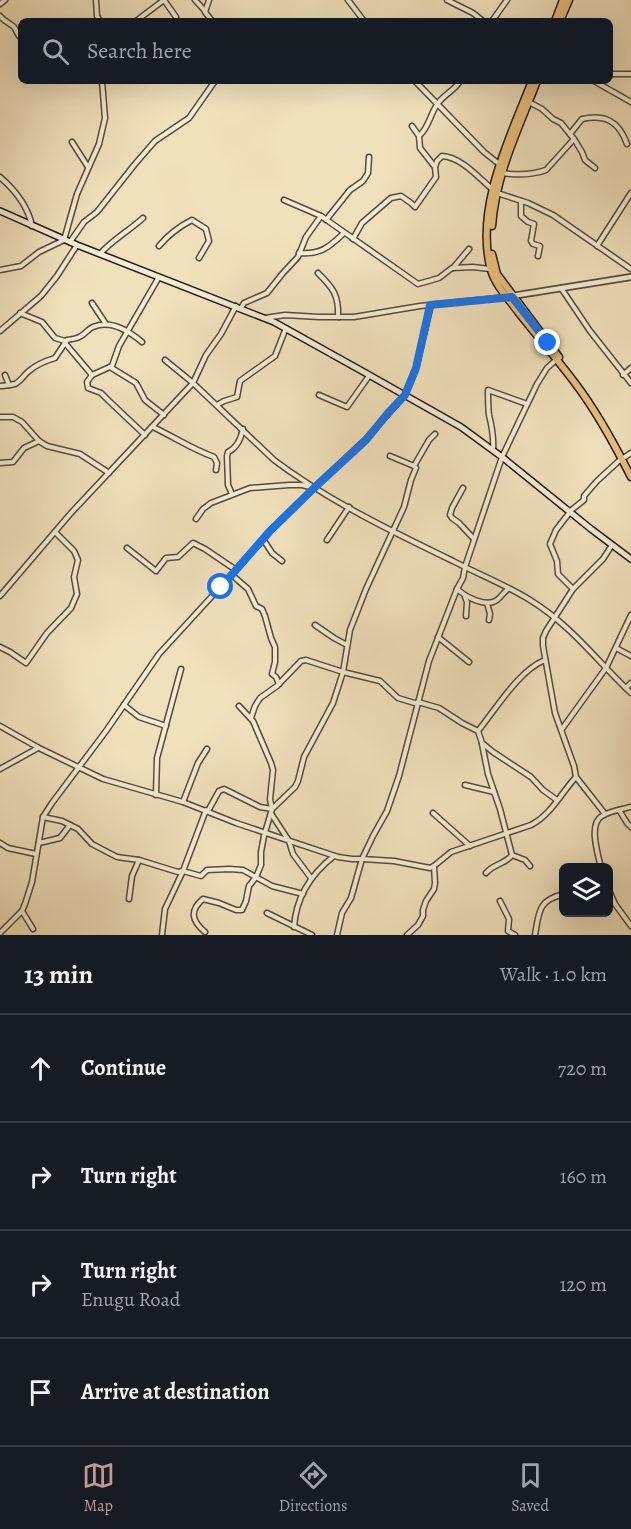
<!DOCTYPE html>
<html lang="en">
<head>
<meta charset="utf-8">
<style>
	:root { --surface:#171b24; --page:#242831; --text:#f1f3f6; --muted:#9ea1a6; --line:#363941; --accent:#c59692 }
	body { margin:0; font-family:Alegreya,serif; background:var(--page); color:var(--text) }
	.controls { position:absolute; right:18px; bottom:18px; display:grid; overflow:hidden; border-radius:9px; box-shadow:0 6px 24px #0002 }
	.controls button { width:54px; height:54px; display:grid; place-items:center; padding:0; border:0; border-bottom:2px solid var(--line); background:var(--surface); color:var(--text); font:30px sans-serif }
	.stop { position:absolute; width:18px; height:18px; margin:-14px; border:4px solid #1a73e8; border-radius:50%; background:#fff }
	.stop.end { background:#1a73e8; border-color:#fff; box-shadow:0 2px 6px #0008 }
	.list { margin:0; padding:0; list-style:none }
	h2 { display:flex; justify-content:space-between; align-items:center; height:78px; margin:0; padding:0 24px; font-size:26px }
	h2 small { font-size:20px; font-weight:400; color:var(--muted) }
	.list li { display:grid; grid-template-columns:39px 1fr auto; gap:18px; align-items:center; box-sizing:border-box; height:108px; padding:0 24px; border-top:2px solid var(--line) }
	.list b { display:block; font-size:22px; white-space:nowrap }
	.list p { margin:0; font-size:20px; white-space:nowrap; color:var(--muted) }
	.list em { font-size:20px; font-style:normal; color:var(--muted) }
	.icon { flex:none; width:33px; height:33px; fill:none; stroke:currentColor; stroke-width:2; stroke-linecap:round; stroke-linejoin:round }
	.map { position:relative; flex:none; width:631px; height:935px; overflow:hidden }
	.search { position:absolute; background:var(--surface); box-shadow:0 6px 24px #0002; left:18px; right:18px; top:18px; height:66px; display:flex; align-items:center; gap:15px; box-sizing:border-box; padding:0 21px; border-radius:9px; color:var(--muted); font-size:22px }
	.sheet { height:510px; background:var(--surface) }
	nav { display:flex; justify-content:space-around; align-items:center; box-sizing:border-box; height:84px; border-top:2px solid var(--line); background:var(--surface); font-size:16px; color:var(--muted) }
	nav a { display:grid; justify-items:center; gap:3px }
	nav .on { color:var(--accent) }
	.map>svg:first-child { display:block }
	.lines { fill:none; stroke-linecap:round; stroke-linejoin:round }
	.minor-casing { stroke:#584b3d; stroke-width:7 }
	.tertiary-casing { stroke:#584b3d; stroke-width:8 }
	.secondary-casing { stroke:#251912; stroke-width:8 }
	.primary-casing { stroke:#251912; stroke-width:9 }
	.minor { stroke:#f5ecd4; stroke-width:4 }
	.tertiary { stroke:#f5ecd4; stroke-width:4.5 }
	.secondary { stroke:#f5ecd4; stroke-width:5 }
	.primary { stroke:#e8c07e; stroke-width:6 }
	.route { stroke:#1a73e8; stroke-width:8 }
</style>
</head>
<body>
<div class="map">
<svg width="631" height="935" viewBox="0 0 631 935">
	<rect width="100%" height="100%" fill="#f0e1bd"/>
	<filter id="stains"><feTurbulence type="fractalNoise" baseFrequency=".00333" numOctaves="4"/><feColorMatrix values="0 0 0 0 .2 0 0 0 0 .09 0 0 0 0 .02 0 0 0 .5 -.17"/></filter>
	<radialGradient id="worn" r=".72"><stop offset=".6" stop-color="#630" stop-opacity="0"/><stop offset="1" stop-color="#630" stop-opacity=".3"/></radialGradient>
	<g class="lines">
		<defs>
			<g id="minor">
				<path d="M96,0L97,16L100,21"/>
				<path d="M195,0L205,11"/>
				<path d="M209,0L205,12L212,21"/>
				<path d="M348,0L364,21"/>
				<path d="M447,0L473,13L483,21"/>
				<path d="M0,4L5,0"/>
				<path d="M0,16C5,22 10,23 14,27C17,31 17,35 21,38"/>
				<path d="M136,21L164,0L176,17"/>
				<path d="M492,21L507,0"/>
				<path d="M610,74H631"/>
				<path d="M415,81L484,152L499,164"/>
				<path d="M594,81L631,102"/>
				<path d="M570,134L582,119C605,114 619,121 627,144"/>
				<path d="M419,136C430,127 430,112 439,102C445,94 455,90 460,81"/>
				<path d="M574,139L582,152L585,160L595,168"/>
				<path d="M72,142L88,167"/>
				<path d="M435,167L437,161L442,156C461,157 478,177 492,189"/>
				<path d="M502,173C516,175 532,175 546,170L574,139L561,123L553,119L542,109L529,102"/>
				<path d="M0,177C15,190 28,206 32,226"/>
				<path d="M497,193L528,203L553,215L631,269"/>
				<path d="M284,200L321,216L418,284L439,278L452,268L473,267L490,269"/>
				<path d="M521,201V216L528,222L534,224L531,241L533,244L540,246L538,256"/>
				<path d="M326,220L350,190L363,181L368,173L369,157"/>
				<path d="M353,239L362,223L391,198L401,196L411,203L415,207L436,177L435,167L420,148L419,136L412,126"/>
				<path d="M70,242L84,222L97,212L135,164L155,141L189,118L215,81"/>
				<path d="M159,246C169,234 178,227 192,220L206,229L209,241L199,258"/>
				<path d="M597,246L631,193"/>
				<path d="M299,253C321,255 329,247 344,233"/>
				<path d="M100,254C113,239 129,231 143,218"/>
				<path d="M453,268L469,249"/>
				<path d="M0,270L21,266L39,252L64,240L77,194L99,144L105,118L102,81"/>
				<path d="M318,273C333,288 339,295 338,317"/>
				<path d="M561,288L590,331L631,383"/>
				<path d="M92,303L106,324"/>
				<path d="M241,308L244,303L267,293L283,273L298,257L306,237L321,216"/>
				<path d="M20,313L42,322L55,338L65,341"/>
				<path d="M265,318L285,315L319,317H354L420,306L508,297"/>
				<path d="M0,331L41,296L57,276L77,245"/>
				<path d="M65,343L92,375"/>
				<path d="M165,360L193,383L274,460C327,500 393,532 453,561C478,574 506,585 530,600C571,625 597,661 631,693"/>
				<path d="M556,360L547,368L537,384L502,457L465,567L463,578L457,589L429,661L399,776L387,811L373,836L362,859L394,861L430,868L434,866L451,852L531,825C551,815 561,793 576,777"/>
				<path d="M110,367L136,383L145,400L164,415"/>
				<path d="M5,375L9,385"/>
				<path d="M623,375L631,368"/>
				<path d="M0,386C5,386 10,385 15,384C21,381 24,375 29,371C37,364 45,361 55,358L67,340C72,339 77,339 81,336C86,333 88,329 93,327C111,319 129,331 142,342"/>
				<path d="M319,395L347,407L369,376"/>
				<path d="M217,405L224,401L237,397L240,381L275,356L286,328"/>
				<path d="M0,417H13L22,422L39,441L47,446L80,454L109,473"/>
				<path d="M153,427C174,437 192,449 214,457L217,463L216,470"/>
				<path d="M145,435L109,401L101,393L88,388L87,382L92,375L112,366L119,346L159,277"/>
				<path d="M493,450C494,437 492,427 489,415C488,407 488,398 488,390L527,404"/>
				<path d="M390,456L414,466"/>
				<path d="M625,457L631,453"/>
				<path d="M0,463L13,462L24,448L39,441"/>
				<path d="M463,488L452,508L450,515L452,518L459,523L474,539"/>
				<path d="M232,494L228,485L227,456L228,452C237,448 241,438 243,429"/>
				<path d="M569,512L584,500V496L597,481L621,459"/>
				<path d="M570,512L556,530L550,544L557,561L558,574L573,589"/>
				<path d="M196,519L203,509L211,503L250,488L289,485H302L310,487"/>
				<path d="M263,539L272,553L282,561"/>
				<path d="M327,540L349,507"/>
				<path d="M127,548L156,571L166,558L178,557L193,543L205,549L236,570"/>
				<path d="M232,575L248,589L256,606L262,609L265,616L271,638L275,647V662L272,674L276,677L279,684"/>
				<path d="M457,589C466,597 486,608 497,600C501,597 504,592 508,589"/>
				<path d="M0,596L71,513L193,383L206,355L221,334L236,306"/>
				<path d="M465,597L467,602L466,616"/>
				<path d="M487,603L490,614L489,620"/>
				<path d="M315,625L334,638L347,645"/>
				<path d="M438,637L469,662"/>
				<path d="M0,647L10,652L26,663L47,633L71,608L77,594L74,577L78,560L74,551L55,532"/>
				<path d="M616,648L631,656"/>
				<path d="M626,688L631,683"/>
				<path d="M418,702L439,708L462,723L478,731L482,743L493,752L531,777L543,790L557,800"/>
				<path d="M124,705L139,717L166,726"/>
				<path d="M251,718L255,706L260,698L277,686L301,661L306,660L343,672L380,681L398,698L418,704"/>
				<path d="M0,726L39,748L103,779L183,802L236,823L338,857L352,859H362L351,898L342,913L337,935"/>
				<path d="M562,729L606,668L631,615"/>
				<path d="M478,731C496,709 519,670 545,660"/>
				<path d="M482,744L488,774L500,809L512,855C506,864 493,864 486,873"/>
				<path d="M0,769L38,748"/>
				<path d="M465,785L494,792"/>
				<path d="M156,795L157,758L181,669"/>
				<path d="M183,802L198,763L207,749"/>
				<path d="M272,809L295,787L298,781L304,757L333,703L343,672L350,630L366,589L404,507L411,480L416,468L414,466L429,440L435,434"/>
				<path d="M619,810L627,823L631,827"/>
				<path d="M208,811L219,791L224,789L260,807L272,809"/>
				<path d="M433,813L470,846"/>
				<path d="M605,814L576,777L574,766L555,713L543,646V638L546,631L573,589L603,559L612,545"/>
				<path d="M272,815L289,841L293,854L311,878"/>
				<path d="M43,817L62,821L78,829L92,844L117,857L139,860L178,872L183,871L201,876L207,870L230,869L243,870L272,886L303,894"/>
				<path d="M0,843L8,848L36,854"/>
				<path d="M39,843L60,838L70,825"/>
				<path d="M512,855L525,860L530,866"/>
				<path d="M601,868C598,854 588,824 602,816C610,811 622,809 631,807"/>
				<path d="M608,888L615,904L631,926"/>
				<path d="M129,899L132,876L139,860"/>
				<path d="M500,901L509,919L508,931L515,935"/>
				<path d="M22,911L33,929"/>
				<path d="M267,913L312,935"/>
				<path d="M294,927C296,897 311,874 334,856"/>
				<path d="M205,932C192,921 189,911 203,899L219,903L236,910H242L246,901L249,886L256,877L261,865V852L264,836L272,809L270,799L273,770L271,763L253,721L239,706"/>
				<path d="M0,933L22,911L25,904L32,882L43,817L52,803L106,731L159,654L236,570L270,531L314,488L365,440L405,395L416,368L431,305"/>
				<path d="M162,935L165,909L183,871L206,810"/>
				<path d="M407,935L418,925L423,916V910L426,901L434,889L435,883L434,866"/>
				<path d="M535,935C539,912 538,900 564,894"/>
			</g>
			<path id="tertiary" d="M512,296L631,277"/>
			<path id="secondary" d="M0,211L77,245L274,322L362,371L461,427L502,457L591,529L631,559"/>
			<g id="primary">
				<path d="M555,21L563,0"/>
				<path d="M560,21L569,0"/>
				<path d="M532,81C510,137 474,209 491,270C495,285 509,299 518,312C537,336 557,359 575,383C597,412 615,445 631,477"/>
				<path d="M492,226C496,173 518,130 537,81"/>
				<path d="M492,254L497,274L559,357"/>
			</g>
		</defs>
		<use href="#minor" class="minor-casing"/>
		<use href="#tertiary" class="tertiary-casing"/>
		<use href="#secondary" class="secondary-casing"/>
		<use href="#primary" class="primary-casing"/>
		<use href="#minor" class="minor"/>
		<use href="#tertiary" class="tertiary"/>
		<use href="#secondary" class="secondary"/>
		<use href="#primary" class="primary"/>
	</g>
	<g class="lines">
		<path class="route" d="M221,587L270,531L314,488L366,440L388,413L405,395L416,368L430,305L512,297L548,343"/>
	</g>
	<rect width="100%" height="100%" filter="url(#stains)"/>
	<rect width="100%" height="100%" fill="url(#worn)"/>
</svg>
<div class="controls">
<button><svg class="icon" aria-label="layers" viewBox="0 0 24 24"><path d="M12 4l9 5-9 5-9-5zM3 14l9 5 9-5"/></svg></button>
</div>
<div class="stop" style="left:221px;top:587px"></div>
<div class="stop end" style="left:548px;top:343px"></div>
<div class="search"><svg class="icon" aria-label="search" viewBox="0 0 24 24"><circle cx="10" cy="10" r="6"/><path d="M15 15l6 6"/></svg>Search here</div>
</div>
<section class="sheet">
<h2>13 min<small>Walk · 1.0 km</small></h2>
<ul class="list">
<li><svg class="icon" aria-label="ahead" viewBox="0 0 24 24"><path d="M12 20V5M6 11l6-6 6 6"/></svg><div><b>Continue</b></div><em>720 m</em></li>
<li><svg class="icon" aria-label="right" viewBox="0 0 24 24"><path d="M7 20v-9h11M14 6l5 5-5 5"/></svg><div><b>Turn right</b></div><em>160 m</em></li>
<li><svg class="icon" aria-label="right" viewBox="0 0 24 24"><path d="M7 20v-9h11M14 6l5 5-5 5"/></svg><div><b>Turn right</b><p>Enugu Road</p></div><em>120 m</em></li>
<li><svg class="icon" aria-label="arrive" viewBox="0 0 24 24"><path d="M6 21V4h12l-3 4 3 4H6"/></svg><div><b>Arrive at destination</b></div></li>
</ul>
</section>
<nav>
<a class="on"><svg class="icon" aria-label="map" viewBox="0 0 24 24"><path d="M3 6l6-2 6 2 6-2v14l-6 2-6-2-6 2zM9 4v14M15 6v14"/></svg>Map</a>
<a><svg class="icon" aria-label="directions" viewBox="0 0 24 24"><path d="M12 3l9 9-9 9-9-9zM9 14v-3h6M13 9l2 2-2 2"/></svg>Directions</a>
<a><svg class="icon" aria-label="saved" viewBox="0 0 24 24"><path d="M7 4h10v16l-5-4-5 4z"/></svg>Saved</a>
</nav>
</body>
</html>
